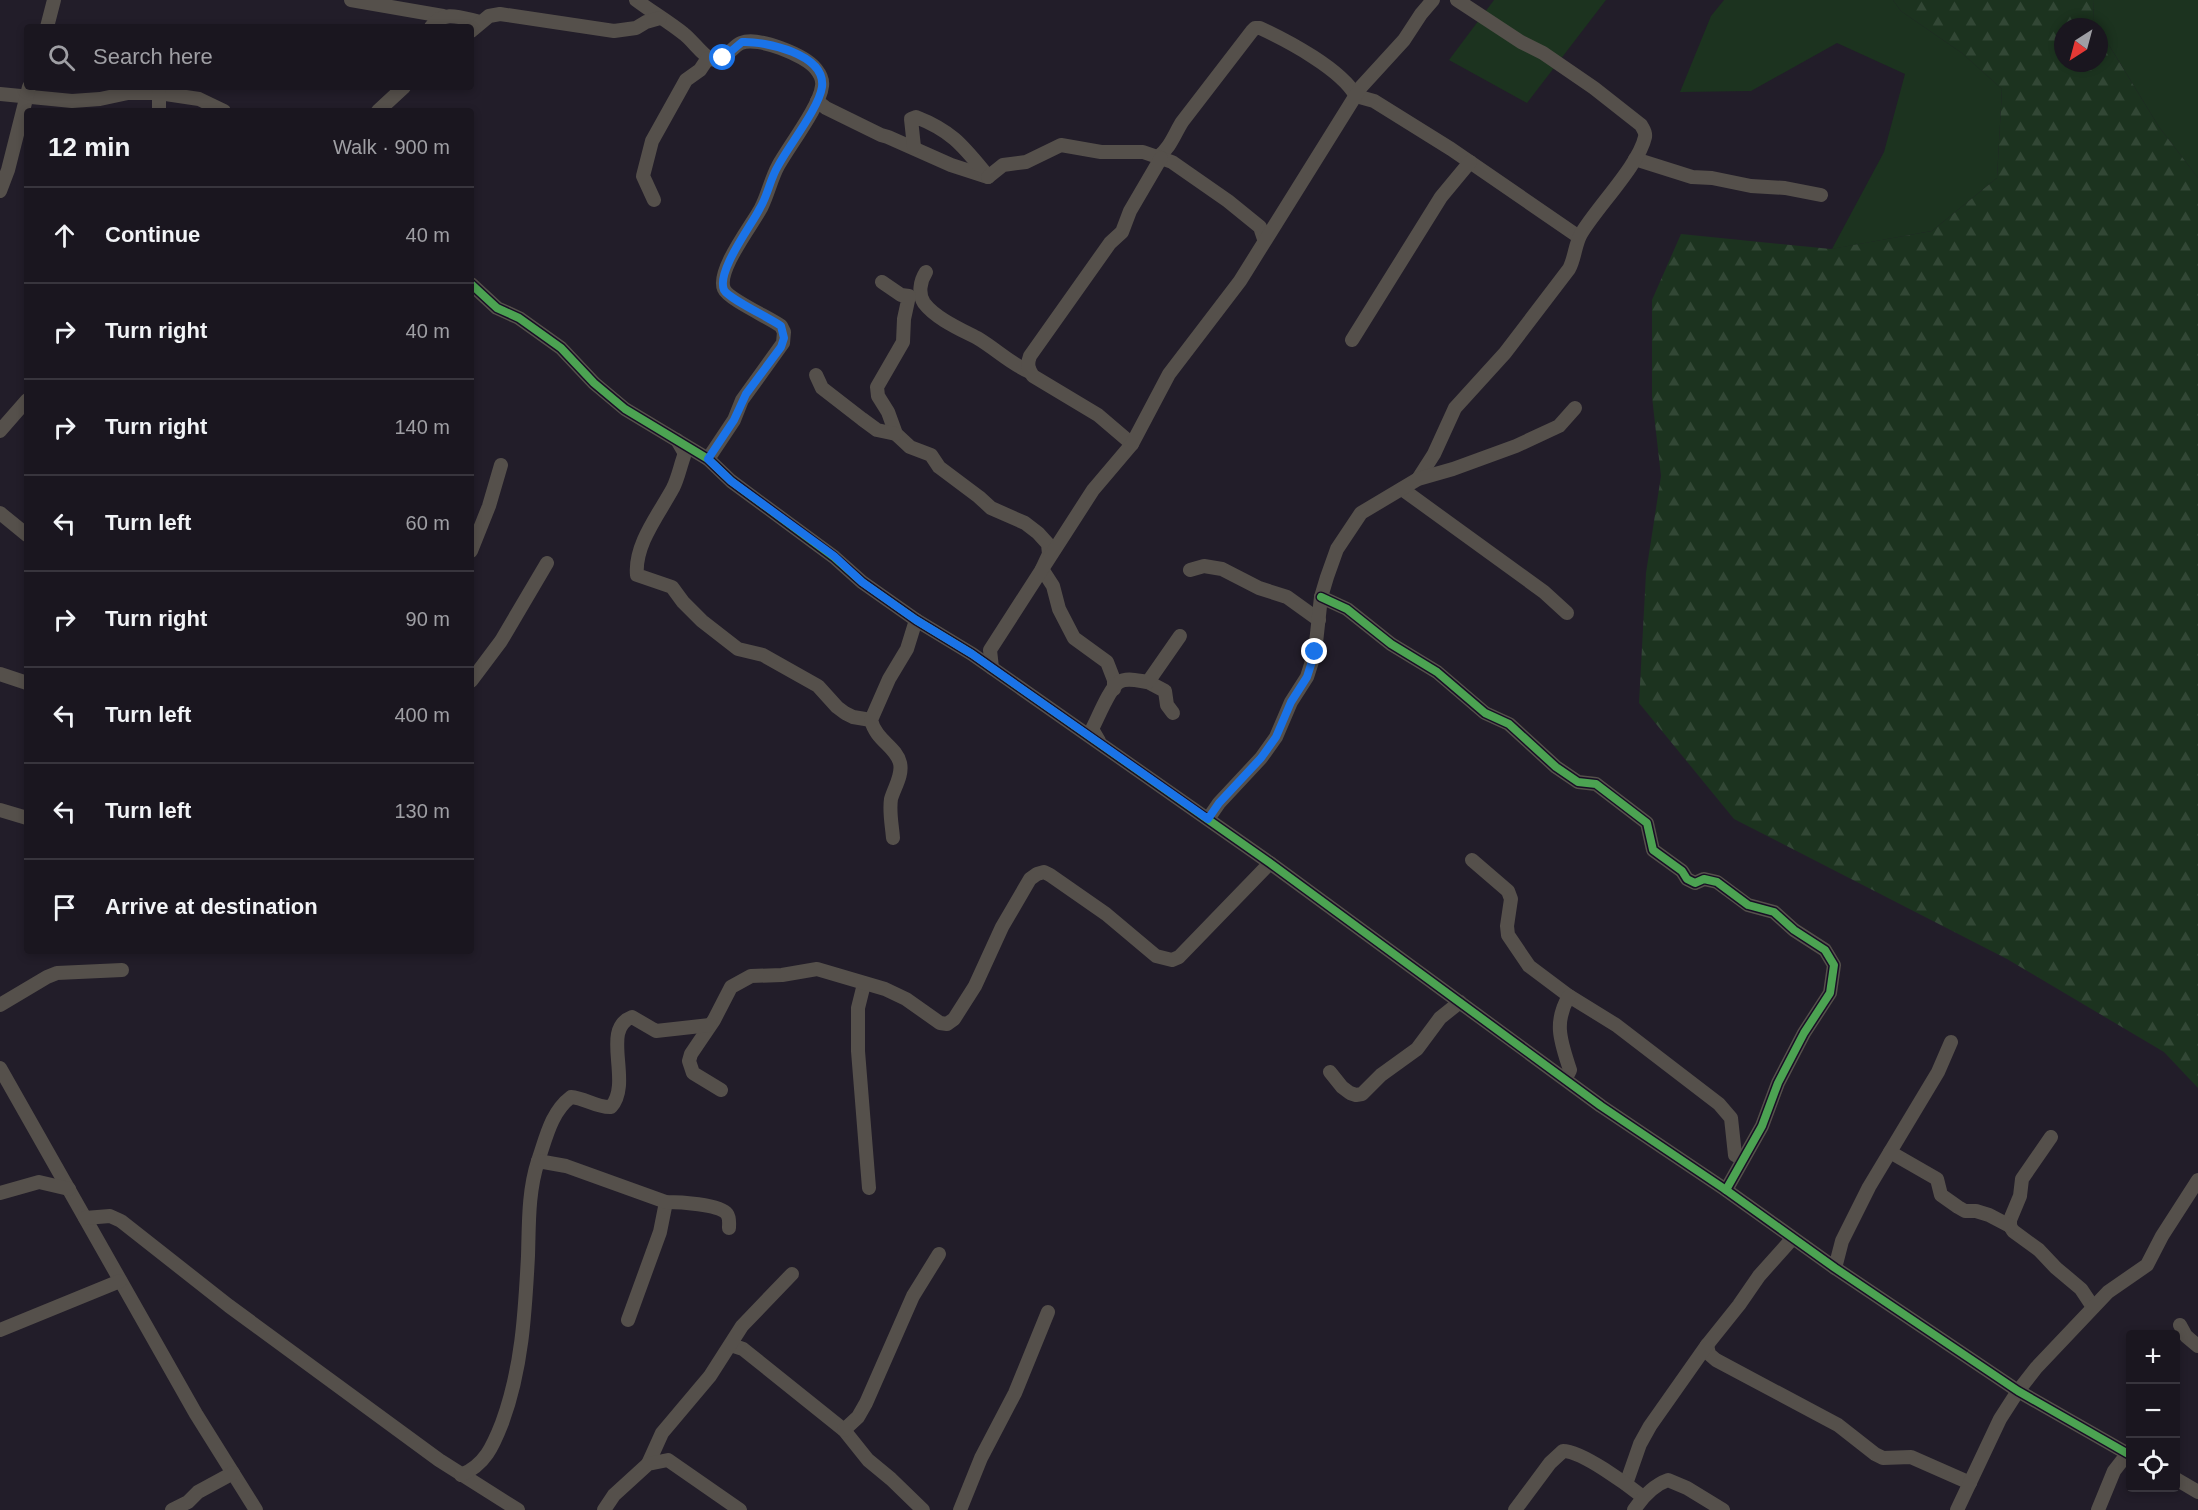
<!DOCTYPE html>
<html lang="en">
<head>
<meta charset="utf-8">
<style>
	:root { --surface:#1a161f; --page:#231f28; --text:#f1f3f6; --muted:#9f9fa4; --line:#38353d }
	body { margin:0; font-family:Arial,sans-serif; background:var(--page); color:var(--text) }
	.controls { position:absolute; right:18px; bottom:18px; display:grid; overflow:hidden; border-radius:6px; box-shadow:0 3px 9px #0003 }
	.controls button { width:54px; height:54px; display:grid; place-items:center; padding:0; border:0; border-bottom:2px solid var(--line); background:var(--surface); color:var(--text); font:30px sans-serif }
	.compass { position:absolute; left:2054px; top:18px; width:54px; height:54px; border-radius:50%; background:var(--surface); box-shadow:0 3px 9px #0003; rotate:216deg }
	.stop { position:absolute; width:18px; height:18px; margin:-14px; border:4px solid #1a73e8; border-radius:50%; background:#fff }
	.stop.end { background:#1a73e8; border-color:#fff; box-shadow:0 2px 6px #0008 }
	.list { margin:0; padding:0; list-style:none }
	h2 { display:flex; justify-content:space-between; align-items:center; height:78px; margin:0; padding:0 24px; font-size:26px }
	h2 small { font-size:20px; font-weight:400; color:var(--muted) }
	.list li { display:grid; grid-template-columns:39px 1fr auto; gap:18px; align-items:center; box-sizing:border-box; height:96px; padding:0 24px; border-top:2px solid var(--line) }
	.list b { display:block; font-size:22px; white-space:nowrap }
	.list em { font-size:20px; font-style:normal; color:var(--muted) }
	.icon { flex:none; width:33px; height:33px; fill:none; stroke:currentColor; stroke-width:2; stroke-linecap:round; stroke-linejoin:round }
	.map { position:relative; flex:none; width:2198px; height:1510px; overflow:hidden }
	.search { position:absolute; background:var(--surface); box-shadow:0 3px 9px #0003; left:24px; top:24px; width:450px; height:66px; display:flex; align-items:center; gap:15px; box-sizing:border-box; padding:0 21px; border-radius:6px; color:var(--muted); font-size:22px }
	.panel { position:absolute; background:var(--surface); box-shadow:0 3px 9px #0003; left:24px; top:108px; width:450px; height:846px; border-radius:6px }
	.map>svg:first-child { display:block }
	.green { fill:#1c331f }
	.forest { fill:url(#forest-firs) }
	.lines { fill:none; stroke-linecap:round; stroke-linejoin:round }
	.minor { stroke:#55504b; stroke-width:14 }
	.cycleway-casing { stroke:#180e25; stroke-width:11 }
	.cycleway { stroke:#4ca352; stroke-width:8 }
	.route { stroke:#1a73e8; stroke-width:8 }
</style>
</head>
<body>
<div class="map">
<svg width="2198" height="1510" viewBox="0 0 2198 1510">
	<defs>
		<pattern id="forest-firs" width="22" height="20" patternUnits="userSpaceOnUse" patternTransform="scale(1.5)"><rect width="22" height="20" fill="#1c331f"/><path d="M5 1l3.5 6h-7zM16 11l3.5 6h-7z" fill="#324735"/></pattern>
	</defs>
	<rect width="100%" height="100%" fill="#221d29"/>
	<g class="green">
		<path d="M1494,0H1606L1527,103L1449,60Z"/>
		<path d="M1724,0H1893L1901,11L1962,53L2002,89L1997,178L1932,231L1832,249L1884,152L1905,74L1837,43L1751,91L1680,92L1711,16Z"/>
		<path d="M2094,0H2198V178L2159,127L2093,19Z"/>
	</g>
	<path class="forest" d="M1893,0H2094L2093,19L2098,27H2063V63H2099V29L2159,127L2198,178V1088L2164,1052L2007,959L1734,819L1639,703L1646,573L1661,476L1652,397V300L1681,234L1831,249L1932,231L1997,178L2002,89L1962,53L1901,11Z"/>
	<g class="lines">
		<g class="minor">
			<path d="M351,0L443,16"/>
			<path d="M636,0C652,12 669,22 684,34C692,40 703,56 711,59C724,64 731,47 741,43C758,36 805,55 816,69C820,74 823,80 822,86C820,106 789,146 778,166C771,179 768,194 761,208C752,225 716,271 724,289C728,299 770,318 781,326L784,332L783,343L742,400L734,420L708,459"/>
			<path d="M47,27L54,0"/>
			<path d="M431,27C443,9 462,18 480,22"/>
			<path d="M471,31L489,16L500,14L614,31L636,28L646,22L660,18"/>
			<path d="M0,94L72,101L100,99L128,93H159L199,99L224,111"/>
			<path d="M817,101L826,108L881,135L888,137L951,165L988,177"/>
			<path d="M159,111V93"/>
			<path d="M378,111L404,87"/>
			<path d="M914,147L911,119L916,117C952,131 963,146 987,175"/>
			<path d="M1158,157C1170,148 1174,135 1182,122L1252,31L1255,28H1260C1288,41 1341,69 1356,96L1374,101L1451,149L1579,237"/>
			<path d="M1635,159L1692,177L1712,178L1751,186L1785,188L1821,195"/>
			<path d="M988,177L1003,165L1026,162L1061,145L1101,152H1143L1172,162L1228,201L1260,227L1264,239"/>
			<path d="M0,191L8,170L29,87"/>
			<path d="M654,200L643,176L652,141L686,80L700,70L708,58"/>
			<path d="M926,272C920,281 918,294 924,303C936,319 962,330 979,339C997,350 1011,364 1030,372"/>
			<path d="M882,282L901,295L909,296L904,319L903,342L877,387L878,396L888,412L896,434L910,447L931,455L939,467L979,497L991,508L1025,523L1038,533L1048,544L1049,554L1042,569L1053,586L1059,609L1074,638L1107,662L1114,680V689"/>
			<path d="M471,284L497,308L519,318L561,348L594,383L625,409L708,459L731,481L834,557L862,582L916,620L972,654L1270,863L1601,1106L1726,1190L1835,1268L2018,1391L2130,1455"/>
			<path d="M1352,340L1441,197L1470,162"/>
			<path d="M816,375L822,388L862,419L877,430L896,434"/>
			<path d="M0,431L27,400"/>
			<path d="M677,440L684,452V456C680,467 678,478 673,488C659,514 634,545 637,575L672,587L683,602L702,621L738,649L763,655L818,686L837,707L845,713L853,717L871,720"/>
			<path d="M1132,444L1098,415L1033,376C1028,369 1027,364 1030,356L1110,243L1122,232L1130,211L1161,158"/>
			<path d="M1418,479L1434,454L1455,408L1505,353L1569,269C1575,258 1575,244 1581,234C1596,208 1639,165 1645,137C1646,132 1643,129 1641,125L1594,88L1543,53L1521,42L1457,0"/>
			<path d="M1402,489L1544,592L1567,613"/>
			<path d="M0,513L27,535"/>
			<path d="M471,551L489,506L501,465"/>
			<path d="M1190,570L1204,566L1222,569L1259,588L1287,597L1319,620"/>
			<path d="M1321,597L1347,609L1391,644L1437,672L1485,713L1509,724L1556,767L1578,782L1596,784L1647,823L1653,850L1682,871L1687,879L1695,883L1704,879L1717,882L1748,905L1774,912L1794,930L1825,950L1834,965L1830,993L1804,1033L1778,1083L1762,1126L1726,1190"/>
			<path d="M992,668L990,650L1093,490L1132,444L1169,374L1240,281L1361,87L1404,40L1421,14L1433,0"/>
			<path d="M0,674L27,683"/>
			<path d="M471,681L501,641L547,563"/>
			<path d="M1148,682L1165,691L1167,705L1173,713"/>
			<path d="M1099,741L1092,729C1098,718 1109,689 1119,682C1127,677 1139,681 1148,682L1180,636"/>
			<path d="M0,810L27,818"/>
			<path d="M1208,819L1219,803L1261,758L1276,737L1291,702L1307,677L1315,652L1321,597L1327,577L1337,549L1361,513L1418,479L1453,469L1516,446L1559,426L1575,408"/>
			<path d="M893,838C892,825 889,812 891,799C894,788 903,775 900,763C896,746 876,741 871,720L889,679L907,649L916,620"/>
			<path d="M1472,860L1508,891L1511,899L1507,926L1508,935L1529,966L1569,996L1616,1025L1719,1104L1731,1118L1735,1155L1743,1159"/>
			<path d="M864,984L858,1008V1051L869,1188"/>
			<path d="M0,1005L47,977L57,973L122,970"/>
			<path d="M0,1068L196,1414L256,1510"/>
			<path d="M1330,1072L1342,1087L1350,1093L1356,1095L1362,1094L1381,1075L1417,1049L1440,1018L1460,1002"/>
			<path d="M1566,1078L1570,1070C1561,1042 1553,1023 1569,996"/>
			<path d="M721,1090L693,1073L689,1061L691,1054L714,1020L731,987L751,976L782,975L817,969L885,989L906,999L940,1023L947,1024L954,1019L975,986L1002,927L1030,879L1037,874L1044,872L1050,875L1106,914L1156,956L1172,960L1179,957L1270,863"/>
			<path d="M2051,1137L2022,1179L2020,1196L2010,1220V1226L2013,1231L2039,1250L2056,1268L2081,1289L2093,1307"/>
			<path d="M1890,1152L1937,1179L1941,1195L1958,1207L1965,1211H1976L1989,1215L2010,1226"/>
			<path d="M538,1161C546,1138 551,1112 571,1097C585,1098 597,1108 611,1107C633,1082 600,1029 632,1017L656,1031L710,1025"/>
			<path d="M0,1193L39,1182L69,1189"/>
			<path d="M85,1218L110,1216L121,1221L229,1306L439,1460L518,1510"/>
			<path d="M1835,1268L1842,1241L1869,1187L1938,1072L1951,1042"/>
			<path d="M628,1320L660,1232L666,1202"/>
			<path d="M2180,1325L2186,1336L2198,1346"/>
			<path d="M0,1330L120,1281"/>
			<path d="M731,1345L743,1349L753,1357L844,1430L868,1460L891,1479L923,1510"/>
			<path d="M1707,1345L1709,1354L1716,1360L1838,1425L1875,1454L1883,1458L1911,1457L1970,1483"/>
			<path d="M844,1430L858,1417L866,1403L913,1296L939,1254"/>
			<path d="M648,1464L662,1433L710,1376L742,1326L792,1274"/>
			<path d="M461,1475C485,1465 493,1446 502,1423C522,1369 525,1313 528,1256C529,1224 528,1192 538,1161L566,1166L666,1202C678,1202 720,1204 727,1214C730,1218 729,1224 729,1228"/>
			<path d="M2176,1479L2198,1492"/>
			<path d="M1626,1484L1640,1444L1650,1426L1707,1345L1739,1305L1759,1276L1792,1239"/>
			<path d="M172,1510L188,1502L198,1492L233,1473"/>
			<path d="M604,1510L614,1495L648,1464L668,1460L740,1510"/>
			<path d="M960,1510L981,1458L1015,1393L1048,1312"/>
			<path d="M1515,1510L1550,1463L1563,1451C1582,1451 1628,1485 1643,1497"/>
			<path d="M1634,1510C1642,1498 1654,1485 1668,1480L1687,1488L1723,1510"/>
			<path d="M1957,1510L2000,1419L2018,1391L2036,1368L2108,1292L2147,1265L2162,1236L2198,1180"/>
			<path d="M2098,1510L2114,1471L2128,1453"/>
		</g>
		<defs>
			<g id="cycleway">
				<path d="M471,284L497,308L519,318L561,348L594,383L625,409L708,459L731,481L834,557L862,582L916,620L972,654L1270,863L1601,1106L1726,1190L1835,1268L2018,1391L2130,1455"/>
				<path d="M1321,597L1347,609L1391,644L1437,672L1485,713L1509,724L1556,767L1578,782L1596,784L1647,823L1653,850L1682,871L1687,879L1695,883L1704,879L1717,882L1748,905L1774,912L1794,930L1825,950L1834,965L1830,993L1804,1033L1778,1083L1762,1126L1726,1190"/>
			</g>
		</defs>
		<use href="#cycleway" class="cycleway-casing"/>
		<use href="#cycleway" class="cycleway"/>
	</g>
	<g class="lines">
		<path class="route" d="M723,58L742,42C765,41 826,54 822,87C819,108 789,145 778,166C770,179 768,195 760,208C752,225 716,271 724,290C729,299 770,318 781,326L784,338L781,347L746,394L734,420L708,459L731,481L834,556L862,582L916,620L972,654L1208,819L1219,803L1261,758L1276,737L1291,702L1307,677L1315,652"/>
	</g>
</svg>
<div class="controls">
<button>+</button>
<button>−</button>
<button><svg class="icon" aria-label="locate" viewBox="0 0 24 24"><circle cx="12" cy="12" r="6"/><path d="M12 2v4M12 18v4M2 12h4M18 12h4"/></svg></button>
</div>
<svg class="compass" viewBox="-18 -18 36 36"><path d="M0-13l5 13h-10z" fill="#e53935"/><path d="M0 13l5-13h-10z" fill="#9f9fa4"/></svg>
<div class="stop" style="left:723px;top:58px"></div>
<div class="stop end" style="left:1315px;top:652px"></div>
<div class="search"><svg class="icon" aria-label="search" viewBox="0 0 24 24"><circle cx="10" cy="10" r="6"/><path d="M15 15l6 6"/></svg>Search here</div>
<section class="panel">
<h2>12 min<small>Walk · 900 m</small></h2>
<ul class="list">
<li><svg class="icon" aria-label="ahead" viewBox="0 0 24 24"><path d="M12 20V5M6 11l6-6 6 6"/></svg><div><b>Continue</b></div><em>40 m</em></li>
<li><svg class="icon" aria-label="right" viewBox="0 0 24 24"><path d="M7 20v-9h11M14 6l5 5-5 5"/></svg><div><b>Turn right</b></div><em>40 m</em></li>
<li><svg class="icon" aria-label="right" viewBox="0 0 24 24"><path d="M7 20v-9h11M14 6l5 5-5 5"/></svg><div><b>Turn right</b></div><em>140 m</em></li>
<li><svg class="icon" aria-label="left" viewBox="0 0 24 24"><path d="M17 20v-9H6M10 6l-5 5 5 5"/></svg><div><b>Turn left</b></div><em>60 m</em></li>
<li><svg class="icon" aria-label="right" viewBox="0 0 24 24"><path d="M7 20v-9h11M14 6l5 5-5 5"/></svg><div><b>Turn right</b></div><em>90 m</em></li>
<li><svg class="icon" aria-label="left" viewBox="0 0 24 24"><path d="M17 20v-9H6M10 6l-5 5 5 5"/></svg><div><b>Turn left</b></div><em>400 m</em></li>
<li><svg class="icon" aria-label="left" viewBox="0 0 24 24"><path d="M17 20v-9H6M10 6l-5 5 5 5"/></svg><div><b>Turn left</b></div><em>130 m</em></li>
<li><svg class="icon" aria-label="arrive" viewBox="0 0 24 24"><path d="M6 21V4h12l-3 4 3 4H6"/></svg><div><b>Arrive at destination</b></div></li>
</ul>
</section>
</div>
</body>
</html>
